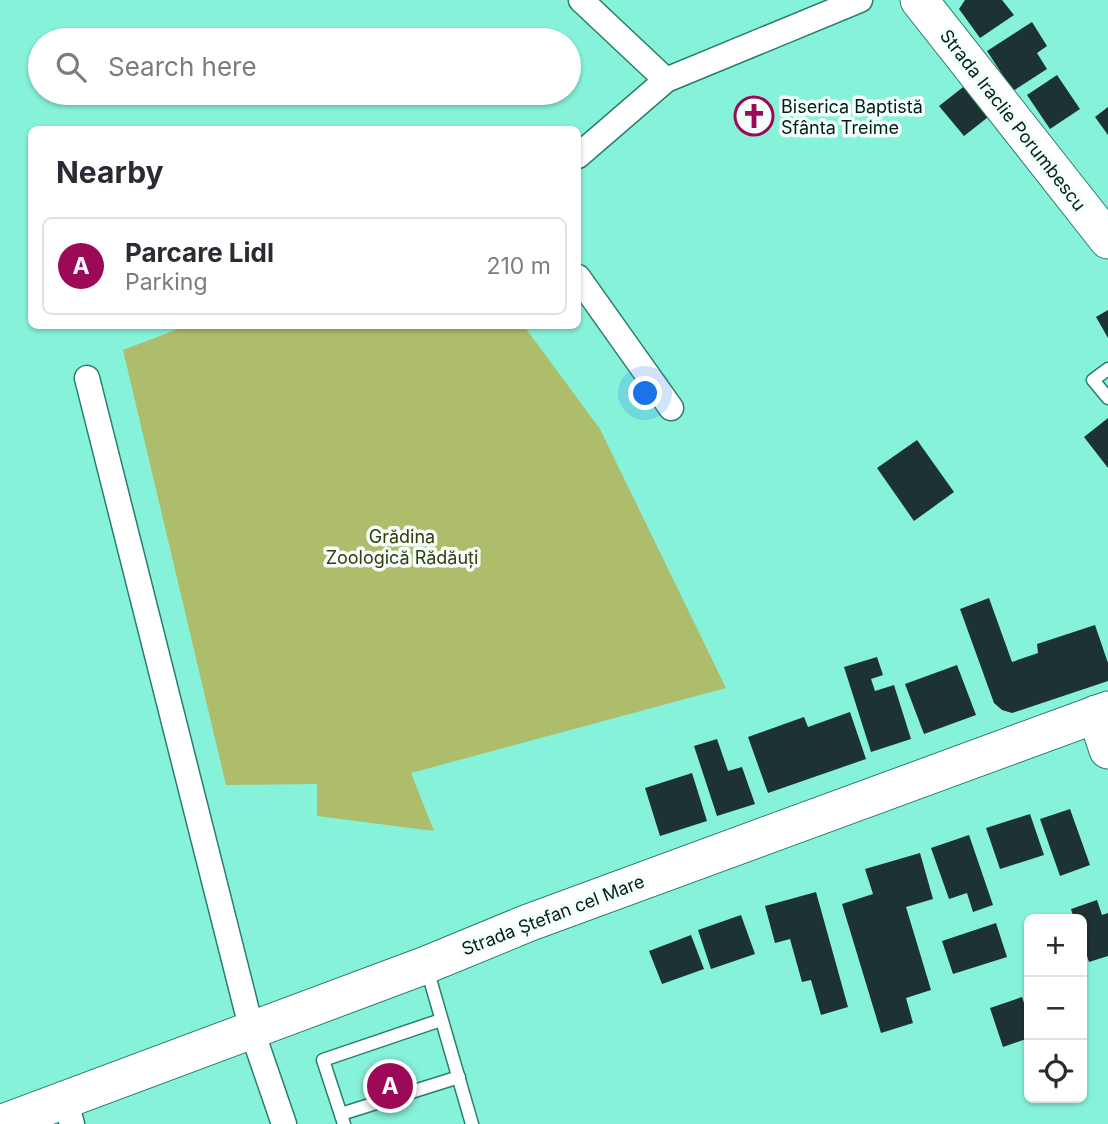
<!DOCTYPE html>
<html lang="en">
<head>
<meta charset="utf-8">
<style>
	:root { --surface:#fff; --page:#f7f7f7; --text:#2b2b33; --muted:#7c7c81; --line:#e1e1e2; --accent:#9c0a57 }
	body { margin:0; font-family:Inter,sans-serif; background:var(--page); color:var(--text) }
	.controls { position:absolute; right:21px; bottom:21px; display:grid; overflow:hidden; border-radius:10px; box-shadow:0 2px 5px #0004 }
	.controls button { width:63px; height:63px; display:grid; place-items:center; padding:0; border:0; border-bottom:2px solid var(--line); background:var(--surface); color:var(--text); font:35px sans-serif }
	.you { position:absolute; left:646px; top:394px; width:24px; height:24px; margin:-18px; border:5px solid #fff; border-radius:50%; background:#1a73e8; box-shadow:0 0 0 10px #1a73e833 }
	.badge { display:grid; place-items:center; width:46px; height:46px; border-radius:50%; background:var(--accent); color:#fff; font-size:23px; font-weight:700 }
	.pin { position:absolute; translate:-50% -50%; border:4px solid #fff; box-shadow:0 2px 7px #0006 }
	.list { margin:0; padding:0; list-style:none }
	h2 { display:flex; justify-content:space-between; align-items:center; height:91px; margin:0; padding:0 28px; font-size:30px }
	h2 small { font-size:23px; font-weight:400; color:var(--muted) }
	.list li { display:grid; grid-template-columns:46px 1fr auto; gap:21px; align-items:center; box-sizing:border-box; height:98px; margin:0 14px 14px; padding:0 14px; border:2px solid var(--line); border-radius:10px }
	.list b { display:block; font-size:26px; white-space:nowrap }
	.list p { margin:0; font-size:23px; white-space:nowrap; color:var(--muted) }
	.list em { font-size:23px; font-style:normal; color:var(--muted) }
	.icon { flex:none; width:38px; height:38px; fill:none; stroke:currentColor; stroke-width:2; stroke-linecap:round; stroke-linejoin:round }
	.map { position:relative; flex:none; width:1108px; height:1124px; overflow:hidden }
	.search { position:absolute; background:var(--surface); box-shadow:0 2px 5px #0004; left:28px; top:28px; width:553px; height:77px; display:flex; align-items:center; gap:18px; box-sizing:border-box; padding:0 24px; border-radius:38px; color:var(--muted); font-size:26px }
	.panel { position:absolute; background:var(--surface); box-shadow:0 2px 5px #0004; left:28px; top:126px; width:553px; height:203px; border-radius:10px }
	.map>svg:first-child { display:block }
	.green { fill:#aebd6b }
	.building { fill:#1d3232 }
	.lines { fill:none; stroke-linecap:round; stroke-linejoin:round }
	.lane-casing { stroke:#297e6e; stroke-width:15 }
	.street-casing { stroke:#297e6e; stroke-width:27 }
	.secondary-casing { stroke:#297e6e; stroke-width:39 }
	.lane { stroke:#fff; stroke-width:12 }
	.street { stroke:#fff; stroke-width:24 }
	.secondary { stroke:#fff; stroke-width:37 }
	.labels { text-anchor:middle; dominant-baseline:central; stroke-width:7; stroke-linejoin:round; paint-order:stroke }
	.poi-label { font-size:18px; fill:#001f19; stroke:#f4fefb; text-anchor:start }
	.street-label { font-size:18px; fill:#001f19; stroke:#f4fefb }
	.park-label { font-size:18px; fill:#353b0e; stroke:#f4fefb }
</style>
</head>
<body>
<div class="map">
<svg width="1108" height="1124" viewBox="0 0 1108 1124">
	<rect width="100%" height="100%" fill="#87f2da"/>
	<path class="green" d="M186,326H524L600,429L726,688L411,773L434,831L317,816V784L226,785L123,350Z"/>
	<g class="building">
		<path d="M965,0H1002L1014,15L980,38L959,9Z"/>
		<path d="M1032,22L1047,46L1037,53L1047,69L1013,91L987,51Z"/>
		<path d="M1057,75L1080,109L1050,129L1027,95Z"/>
		<path d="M967,84L992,114L964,136L939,106Z"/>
		<path d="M1108,107V135L1095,117Z"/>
		<path d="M1108,310V338L1096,317Z"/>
		<path d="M1108,418V468L1084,437Z"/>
		<path d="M917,440L954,492L914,521L877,468Z"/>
		<path d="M989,598L1012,662L1038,653L1037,644L1095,625L1108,663V681L1012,713L1002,710L994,703L960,609Z"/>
		<path d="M877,657L883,675L871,679L875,691L894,685L911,739L871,752L844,667Z"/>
		<path d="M957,665L976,715L924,734L905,684Z"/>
		<path d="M850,712L866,759L768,793L748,737L804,717L808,727Z"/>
		<path d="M717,739L728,771L742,767L755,804L717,816L694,746Z"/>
		<path d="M692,773L707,821L660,836L645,788Z"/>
		<path d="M1070,809L1090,865L1060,876L1040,819Z"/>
		<path d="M1030,814L1044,855L1000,869L986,828Z"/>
		<path d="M969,835L993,905L973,912L967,893L949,899L931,848Z"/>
		<path d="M920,853L933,899L906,907L931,990L906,998L913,1023L881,1033L842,904L873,894L865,869Z"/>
		<path d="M816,892L848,1007L821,1015L811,980L802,982L790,939L775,943L765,906Z"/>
		<path d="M1097,900L1102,915L1108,913V956L1089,962L1082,941V919H1074L1071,909Z"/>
		<path d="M741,915L755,954L711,969L698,930Z"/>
		<path d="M996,923L1007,957L953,974L942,941Z"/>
		<path d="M691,935L704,969L662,984L649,951Z"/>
		<path d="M1022,997L1029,1017V1038L1003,1047L990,1008Z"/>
	</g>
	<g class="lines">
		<defs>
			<g id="lane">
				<path d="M1108,369L1093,380L1108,398"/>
				<path d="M427,969L472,1124"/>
				<path d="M341,1114L459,1077"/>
				<path d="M344,1124L323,1060L441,1020"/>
			</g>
			<g id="street">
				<path d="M581,0L666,80L860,0"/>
				<path d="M578,156L666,80"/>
				<path d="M578,277L671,408"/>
				<path d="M87,378L252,1031L284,1124"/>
				<path d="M65,1099L72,1124"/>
			</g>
			<g id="secondary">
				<path d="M919,0L1108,240"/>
				<path d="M1096,714L1108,750"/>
				<path d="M0,1124L426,965L528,923L1108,710"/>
			</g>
		</defs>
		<use href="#lane" class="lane-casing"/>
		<use href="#street" class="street-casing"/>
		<use href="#secondary" class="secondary-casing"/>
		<use href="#lane" class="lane"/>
		<use href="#street" class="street"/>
		<use href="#secondary" class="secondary"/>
	</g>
	<defs>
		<symbol id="church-ring" viewBox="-11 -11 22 22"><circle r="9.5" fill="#f4fefb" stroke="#9c0a57" stroke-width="1.5"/><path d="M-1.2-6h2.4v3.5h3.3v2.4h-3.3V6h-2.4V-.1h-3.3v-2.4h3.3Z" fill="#9c0a57"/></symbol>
	</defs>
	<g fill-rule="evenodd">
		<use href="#church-ring" x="732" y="94" width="44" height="44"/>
	</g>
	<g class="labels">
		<g class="poi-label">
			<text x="781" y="106">Biserica Baptistă<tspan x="781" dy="21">Sfânta Treime</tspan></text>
		</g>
		<g class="street-label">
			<text transform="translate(1013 120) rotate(52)">Strada Iraclie Porumbescu</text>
			<text transform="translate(553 915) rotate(-21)">Strada Ștefan cel Mare</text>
		</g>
		<g class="park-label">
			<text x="402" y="536">Grădina<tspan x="402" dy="21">Zoologică Rădăuți</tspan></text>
		</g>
	</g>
</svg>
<div class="controls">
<button>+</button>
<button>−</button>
<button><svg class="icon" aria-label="locate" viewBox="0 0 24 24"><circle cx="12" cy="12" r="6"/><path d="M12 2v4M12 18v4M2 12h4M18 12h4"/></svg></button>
</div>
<div class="you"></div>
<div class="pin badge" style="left:390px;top:1086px">A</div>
<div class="search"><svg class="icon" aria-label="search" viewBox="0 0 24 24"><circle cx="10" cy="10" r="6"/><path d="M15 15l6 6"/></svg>Search here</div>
<section class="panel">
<h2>Nearby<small></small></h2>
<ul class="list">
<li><span class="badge">A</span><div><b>Parcare Lidl</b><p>Parking</p></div><em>210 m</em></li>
</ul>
</section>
</div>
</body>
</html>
